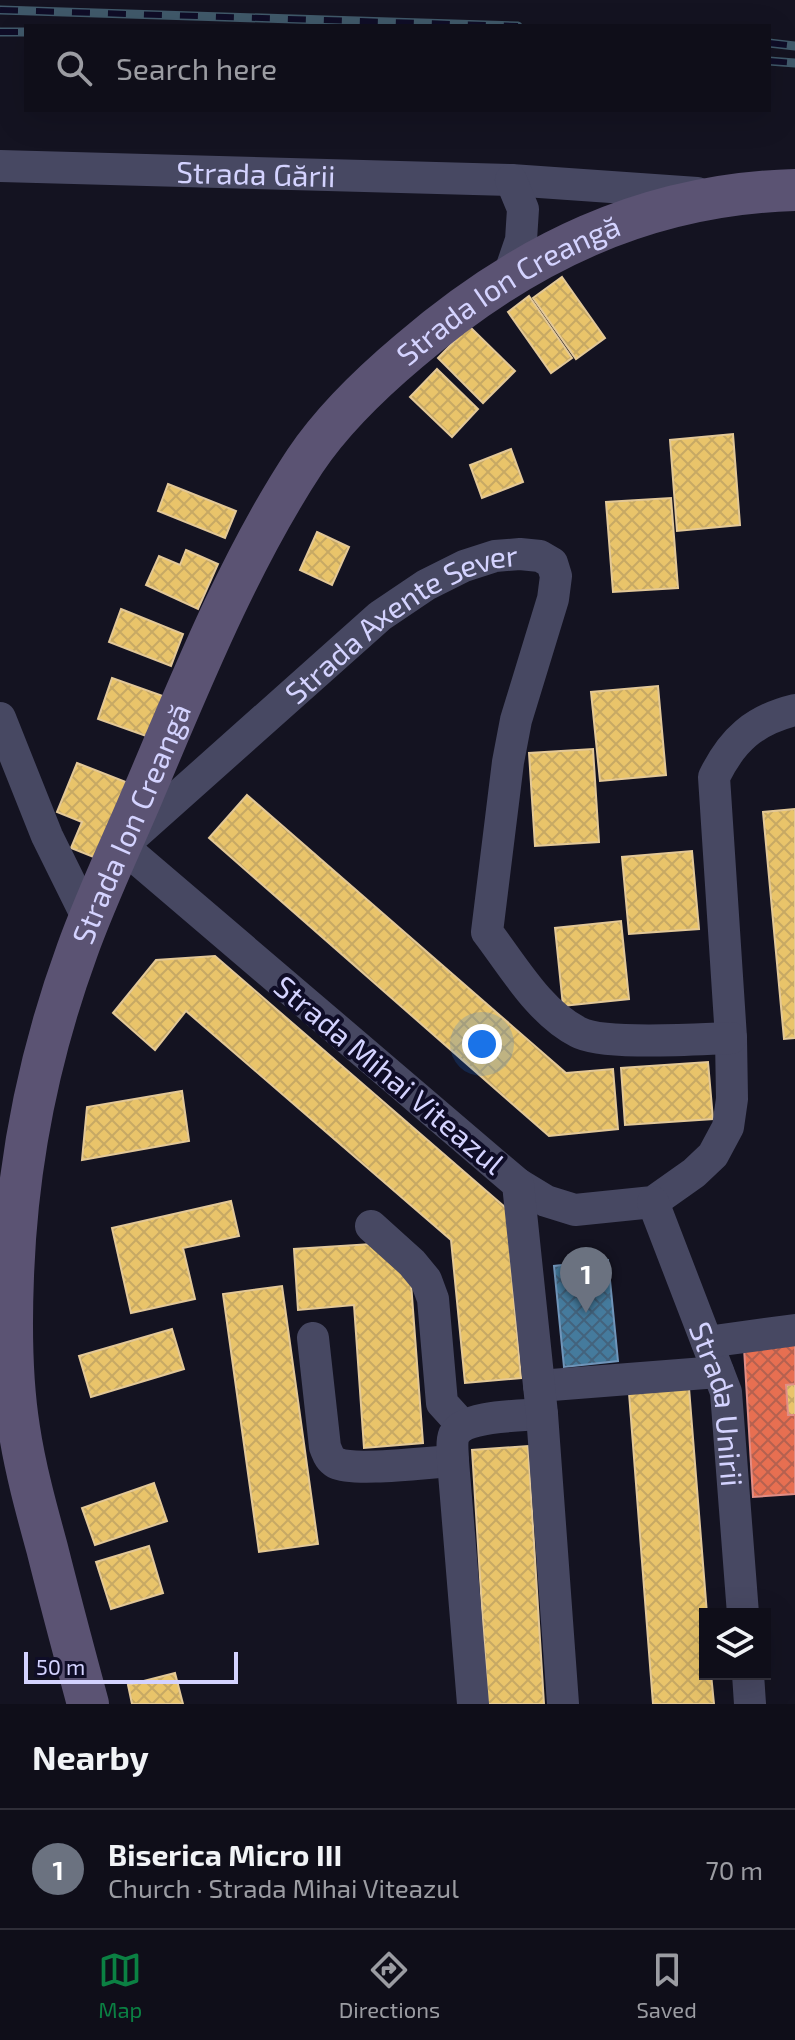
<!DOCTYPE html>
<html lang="en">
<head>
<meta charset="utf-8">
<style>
	:root { --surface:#0f0e19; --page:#1d1c26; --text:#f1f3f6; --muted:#9b9ca2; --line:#2f2e38; --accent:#0b8043 }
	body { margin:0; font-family:"Exo 2",sans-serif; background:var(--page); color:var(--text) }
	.controls { position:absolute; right:24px; bottom:24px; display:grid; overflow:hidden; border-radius:0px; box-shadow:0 8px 32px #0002 }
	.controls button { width:72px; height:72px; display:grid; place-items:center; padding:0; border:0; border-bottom:2px solid var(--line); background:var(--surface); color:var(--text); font:40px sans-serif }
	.scale { position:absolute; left:24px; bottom:20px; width:214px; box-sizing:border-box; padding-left:8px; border:4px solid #d4d3ff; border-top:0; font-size:22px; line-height:28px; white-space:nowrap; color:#d4d3ff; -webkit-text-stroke:6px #0f0d27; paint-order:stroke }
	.you { position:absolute; left:482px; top:1044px; width:28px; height:28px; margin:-20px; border:6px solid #fff; border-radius:50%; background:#1a73e8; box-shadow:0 0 0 12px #1a73e833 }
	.badge { display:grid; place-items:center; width:52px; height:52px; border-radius:50%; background:var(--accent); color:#fff; font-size:26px; font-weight:700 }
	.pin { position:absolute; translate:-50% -66px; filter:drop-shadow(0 2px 4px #0008) }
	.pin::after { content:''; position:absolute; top:42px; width:28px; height:24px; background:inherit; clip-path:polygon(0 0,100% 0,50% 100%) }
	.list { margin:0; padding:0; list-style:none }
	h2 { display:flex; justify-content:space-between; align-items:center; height:104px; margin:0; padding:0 32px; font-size:34px }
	h2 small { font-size:26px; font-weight:400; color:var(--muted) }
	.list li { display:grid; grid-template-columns:52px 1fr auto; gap:24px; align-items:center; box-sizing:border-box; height:120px; padding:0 32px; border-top:2px solid var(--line) }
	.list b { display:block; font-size:30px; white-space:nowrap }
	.list p { margin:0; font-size:26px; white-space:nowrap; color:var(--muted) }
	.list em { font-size:26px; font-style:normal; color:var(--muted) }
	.icon { flex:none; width:44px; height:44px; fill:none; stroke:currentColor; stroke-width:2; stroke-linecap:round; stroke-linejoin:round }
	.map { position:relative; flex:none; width:795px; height:1704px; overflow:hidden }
	.search { position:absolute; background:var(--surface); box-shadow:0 8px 32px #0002; left:24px; right:24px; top:24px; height:88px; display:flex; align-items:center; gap:20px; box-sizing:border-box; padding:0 28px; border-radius:0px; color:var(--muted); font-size:30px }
	.sheet { height:224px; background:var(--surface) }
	nav { display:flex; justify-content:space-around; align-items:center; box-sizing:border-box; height:112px; border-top:2px solid var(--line); background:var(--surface); font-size:22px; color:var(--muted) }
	nav a { display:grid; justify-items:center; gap:4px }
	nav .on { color:var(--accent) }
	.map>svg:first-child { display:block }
	.homes { fill:url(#homes-cross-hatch); stroke:#e3c897; stroke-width:2 }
	.shops { fill:url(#shops-cross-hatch); stroke:#e18d85; stroke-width:2 }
	.public { fill:url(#public-cross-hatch); stroke:#7095ba; stroke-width:2 }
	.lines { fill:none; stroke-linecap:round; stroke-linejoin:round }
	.minor { stroke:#474862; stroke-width:32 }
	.major { stroke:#5b5373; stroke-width:42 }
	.rail-casing { stroke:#40596a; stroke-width:9 }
	.rail { stroke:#0f0d27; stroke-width:6; stroke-dasharray:18; stroke-linecap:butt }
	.labels { text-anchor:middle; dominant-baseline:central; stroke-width:8; stroke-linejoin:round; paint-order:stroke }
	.street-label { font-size:30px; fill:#d4d3ff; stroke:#0f0d27 }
</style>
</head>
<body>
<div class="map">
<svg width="795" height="1704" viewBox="0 0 795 1704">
	<defs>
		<pattern id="homes-cross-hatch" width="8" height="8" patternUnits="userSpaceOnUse" patternTransform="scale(2)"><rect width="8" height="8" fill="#e9c46a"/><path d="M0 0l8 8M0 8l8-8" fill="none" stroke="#c7a964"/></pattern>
		<pattern id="shops-cross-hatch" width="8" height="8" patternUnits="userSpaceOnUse" patternTransform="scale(2)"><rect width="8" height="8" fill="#e76f51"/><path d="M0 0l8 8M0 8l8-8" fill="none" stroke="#b56150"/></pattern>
		<pattern id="public-cross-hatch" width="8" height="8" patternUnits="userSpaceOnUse" patternTransform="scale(2)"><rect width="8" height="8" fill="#457b9d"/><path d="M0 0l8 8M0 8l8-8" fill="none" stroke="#43637d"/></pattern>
	</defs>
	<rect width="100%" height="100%" fill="#141321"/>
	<g class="homes">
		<path d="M562,277L605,338L576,359L533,298Z"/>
		<path d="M529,296L572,358L551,373L508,312Z"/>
		<path d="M469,326L515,371L483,403L438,358Z"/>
		<path d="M437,369L478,409L452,437L410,397Z"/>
		<path d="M733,434L740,525L677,531L670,440Z"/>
		<path d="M511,449L523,482L482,498L470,465Z"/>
		<path d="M168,484L236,511L225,538L158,511Z"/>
		<path d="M671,498L678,588L613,592L606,502Z"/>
		<path d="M317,532L349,547L332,585L300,570Z"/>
		<path d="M186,550L218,564L198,609L146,585L159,556L180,565Z"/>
		<path d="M121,609L183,634L171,666L109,642Z"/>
		<path d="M112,678L163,696L149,737L98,719Z"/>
		<path d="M658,686L666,775L600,781L591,692Z"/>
		<path d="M593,749L599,842L535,846L529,753Z"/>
		<path d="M77,763L131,784L101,860L71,848L82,822L57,812Z"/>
		<path d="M247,795L566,1073L613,1069L618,1129L549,1136L209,838Z"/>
		<path d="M795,809V1038L784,1039L763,812Z"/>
		<path d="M692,851L699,929L629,934L622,857Z"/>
		<path d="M621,921L629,999L563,1006L555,928Z"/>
		<path d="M215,956L506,1208L521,1378L465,1383L451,1240L186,1011L155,1050L113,1013L156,960Z"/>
		<path d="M708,1062L713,1119L625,1125L621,1068Z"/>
		<path d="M182,1091L189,1141L82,1160L87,1107Z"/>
		<path d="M231,1201L239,1236L183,1248L195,1299L131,1313L112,1228Z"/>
		<path d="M372,1244L411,1283L423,1443L364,1448L354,1305L298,1310L294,1249Z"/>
		<path d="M282,1286L318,1544L259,1552L223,1294Z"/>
		<path d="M172,1329L184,1369L91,1397L79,1356Z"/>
		<path d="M795,1384V1415H788L786,1385Z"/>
		<path d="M689,1388L707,1614L705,1674H711L714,1704H653L629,1393Z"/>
		<path d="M528,1446L544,1704H488L472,1450Z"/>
		<path d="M154,1483L167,1521L95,1545L82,1508Z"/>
		<path d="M149,1546L163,1593L111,1609L96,1562Z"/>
		<path d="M175,1673L183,1704H132L128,1685Z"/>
	</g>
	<path class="shops" d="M795,1344V1384L786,1385L788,1415H795V1494L753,1497L744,1348Z"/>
	<path class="public" d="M608,1260L618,1361L564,1367L554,1266Z"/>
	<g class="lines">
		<g class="minor">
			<path id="s1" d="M0,166L511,180L697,193"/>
			<path d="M508,278L521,240L523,209L511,180"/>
			<path d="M0,718L47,836L89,921"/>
			<path d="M518,1184L546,1201L575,1210L653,1202L694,1173L713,1155L728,1127L732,1099L731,1038L714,777C732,740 754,720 795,710"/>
			<path id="s2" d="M653,1202L726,1392L743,1614"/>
			<path d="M371,1226L412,1263L426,1280L433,1299L442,1403L462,1425"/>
			<path d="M313,1338L325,1447C328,1454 329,1459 336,1463C355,1472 429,1462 453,1461"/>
			<path d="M707,1342L795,1330"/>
			<path d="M539,1386L718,1372"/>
			<path d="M748,1674L750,1704"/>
			<path d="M473,1704L453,1461C453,1453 451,1442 454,1435C464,1415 521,1416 542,1414"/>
			<path id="s3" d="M563,1704L542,1414L518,1184L122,846L380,616L426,585L464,566L495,556L520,554L540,556L552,563L556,576L553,599L516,720L508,762L487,932C513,966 539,1012 578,1032C603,1046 698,1039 731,1038"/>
		</g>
		<path class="major" id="s4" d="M88,1704C74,1652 60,1600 47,1548C36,1508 25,1468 19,1428C11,1378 11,1326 13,1276C17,1165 39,1055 77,951C96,898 121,846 143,794C190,683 239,561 305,461C333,419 371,383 409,351C522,254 645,194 795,190"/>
		<defs>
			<g id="rail">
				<path d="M0,10L518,26"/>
				<path d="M0,32H26"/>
				<path d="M769,43L795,46"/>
				<path d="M769,61L795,63"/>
			</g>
		</defs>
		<use href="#rail" class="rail-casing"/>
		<use href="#rail" class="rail"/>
	</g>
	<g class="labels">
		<g class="street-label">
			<text stroke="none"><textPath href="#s1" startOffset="256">Strada Gării</textPath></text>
			<text stroke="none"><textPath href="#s4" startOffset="1580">Strada Ion Creangă</textPath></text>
			<text stroke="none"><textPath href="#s3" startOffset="1404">Strada Axente Sever</textPath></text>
			<text stroke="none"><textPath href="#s4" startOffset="908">Strada Ion Creangă</textPath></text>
			<text transform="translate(390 1074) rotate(40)">Strada Mihai Viteazul</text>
			<text stroke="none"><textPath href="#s2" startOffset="214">Strada Unirii</textPath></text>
		</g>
	</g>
</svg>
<div class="controls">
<button><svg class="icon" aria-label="layers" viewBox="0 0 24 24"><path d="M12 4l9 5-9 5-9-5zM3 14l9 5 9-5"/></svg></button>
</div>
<div class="scale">50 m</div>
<div class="you"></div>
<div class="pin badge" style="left:586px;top:1313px;background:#6b7280">1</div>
<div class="search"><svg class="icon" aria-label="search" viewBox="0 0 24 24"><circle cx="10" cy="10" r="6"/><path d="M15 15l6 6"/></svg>Search here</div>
</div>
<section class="sheet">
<h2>Nearby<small></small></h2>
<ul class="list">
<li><span class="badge" style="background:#6b7280">1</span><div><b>Biserica Micro III</b><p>Church · Strada Mihai Viteazul</p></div><em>70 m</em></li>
</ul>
</section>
<nav>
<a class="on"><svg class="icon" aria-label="map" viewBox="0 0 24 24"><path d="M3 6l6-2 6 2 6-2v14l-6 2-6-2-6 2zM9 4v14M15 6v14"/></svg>Map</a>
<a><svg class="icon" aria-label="directions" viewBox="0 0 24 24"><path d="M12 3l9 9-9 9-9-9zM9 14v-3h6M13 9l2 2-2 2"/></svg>Directions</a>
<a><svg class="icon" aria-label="saved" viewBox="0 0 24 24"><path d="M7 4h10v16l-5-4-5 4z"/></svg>Saved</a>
</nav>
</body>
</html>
